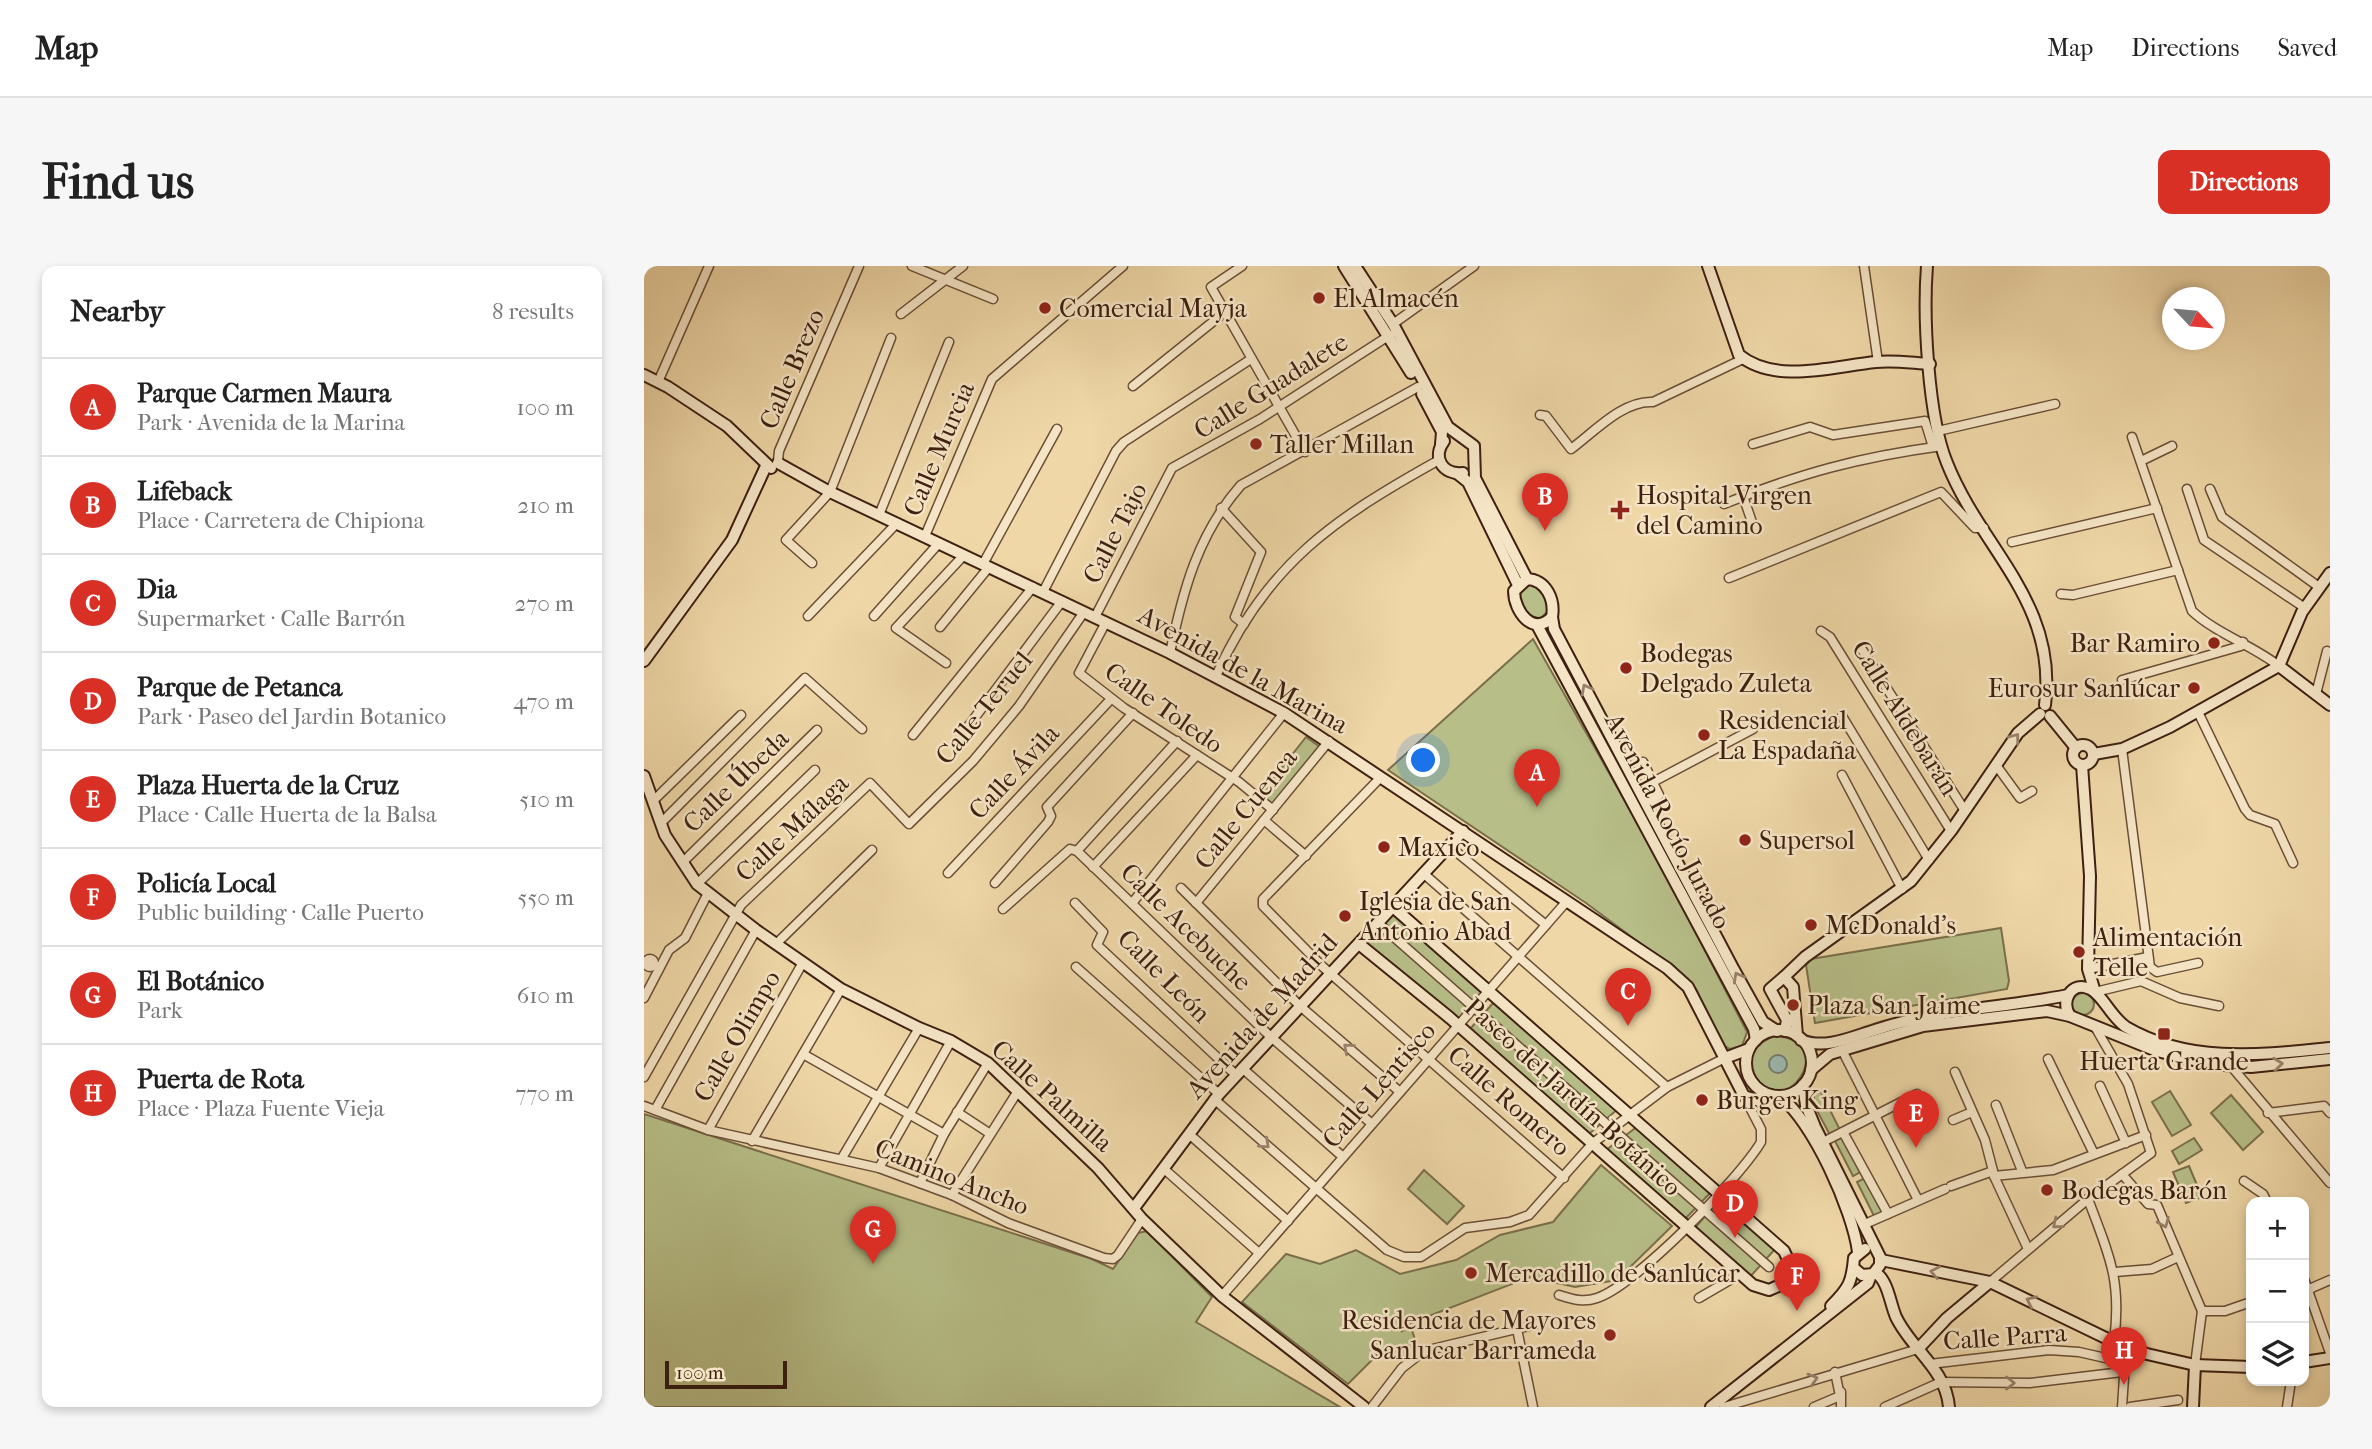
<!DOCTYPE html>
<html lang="en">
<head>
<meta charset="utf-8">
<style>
	:root { --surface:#fff; --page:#f6f6f6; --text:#222; --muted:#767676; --line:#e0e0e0; --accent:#d93025 }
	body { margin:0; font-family:"IM FELL French Canon",serif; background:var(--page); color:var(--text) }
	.controls { position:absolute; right:21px; bottom:21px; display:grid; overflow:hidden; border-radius:14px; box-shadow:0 4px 10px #0003 }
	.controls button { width:63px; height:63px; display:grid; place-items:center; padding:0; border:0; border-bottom:2px solid var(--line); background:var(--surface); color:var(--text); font:35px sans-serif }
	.compass { position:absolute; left:1518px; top:21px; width:63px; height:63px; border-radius:50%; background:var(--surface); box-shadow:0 4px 10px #0003; rotate:116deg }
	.scale { position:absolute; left:21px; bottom:18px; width:122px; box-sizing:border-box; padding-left:7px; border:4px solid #3e2011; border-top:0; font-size:19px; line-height:24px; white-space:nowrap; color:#3e2011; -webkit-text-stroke:5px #f5e5c6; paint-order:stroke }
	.you { position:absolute; left:780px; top:495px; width:24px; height:24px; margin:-18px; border:5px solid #fff; border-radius:50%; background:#1a73e8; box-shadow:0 0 0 10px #1a73e833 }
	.badge { display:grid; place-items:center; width:46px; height:46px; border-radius:50%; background:var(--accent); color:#fff; font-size:23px; font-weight:700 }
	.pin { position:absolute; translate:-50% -58px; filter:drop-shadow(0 2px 4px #0008) }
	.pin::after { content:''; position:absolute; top:37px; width:24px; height:21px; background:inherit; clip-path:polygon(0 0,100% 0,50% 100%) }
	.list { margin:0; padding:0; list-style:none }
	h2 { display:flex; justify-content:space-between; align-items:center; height:91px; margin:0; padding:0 28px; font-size:30px }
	h2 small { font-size:23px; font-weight:400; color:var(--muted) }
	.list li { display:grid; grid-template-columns:46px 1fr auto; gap:21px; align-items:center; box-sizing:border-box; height:98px; padding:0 28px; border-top:2px solid var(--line) }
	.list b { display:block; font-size:26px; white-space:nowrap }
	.list p { margin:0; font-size:23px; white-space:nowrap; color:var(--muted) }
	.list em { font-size:23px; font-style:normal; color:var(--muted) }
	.icon { flex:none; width:38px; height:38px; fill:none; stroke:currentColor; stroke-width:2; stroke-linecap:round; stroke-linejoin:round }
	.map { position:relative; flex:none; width:1686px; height:1141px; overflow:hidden; border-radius:14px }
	header { display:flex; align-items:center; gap:42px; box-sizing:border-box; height:98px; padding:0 35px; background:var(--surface); border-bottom:2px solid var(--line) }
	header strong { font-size:33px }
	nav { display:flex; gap:38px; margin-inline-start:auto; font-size:24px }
	.intro { display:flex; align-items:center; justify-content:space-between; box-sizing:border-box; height:168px; padding:0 42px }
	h1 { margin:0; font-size:49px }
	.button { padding:18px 32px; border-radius:14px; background:var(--accent); color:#fff; font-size:24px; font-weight:700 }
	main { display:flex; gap:42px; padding:0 42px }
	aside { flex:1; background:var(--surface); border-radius:14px; box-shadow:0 4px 10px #0003 }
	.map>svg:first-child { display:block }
	.green { fill:#b7be88; stroke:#7a6f4c; stroke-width:2 }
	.water { fill:#9bb8af; stroke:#767b70; stroke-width:2 }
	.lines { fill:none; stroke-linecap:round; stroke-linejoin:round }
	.street-casing { stroke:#6a4e36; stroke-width:11 }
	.secondary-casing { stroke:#3e2011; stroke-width:14 }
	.street { stroke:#f5e5c6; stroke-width:8 }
	.secondary { stroke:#f5e5c6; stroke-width:10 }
	.oneway { stroke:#9a826c }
	.poi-dot { fill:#8f2418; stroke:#f5e5c6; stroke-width:2.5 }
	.labels { text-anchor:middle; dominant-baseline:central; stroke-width:5; stroke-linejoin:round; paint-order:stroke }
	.poi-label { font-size:26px; fill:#3e2011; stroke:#f5e5c6; text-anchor:start }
	.street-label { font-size:26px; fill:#3e2011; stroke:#f5e5c6 }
</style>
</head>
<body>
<header>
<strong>Map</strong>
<nav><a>Map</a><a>Directions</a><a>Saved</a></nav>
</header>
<div class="intro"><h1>Find us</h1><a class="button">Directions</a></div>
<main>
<aside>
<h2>Nearby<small>8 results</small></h2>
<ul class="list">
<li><span class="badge">A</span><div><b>Parque Carmen Maura</b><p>Park · Avenida de la Marina</p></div><em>100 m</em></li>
<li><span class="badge">B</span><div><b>Lifeback</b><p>Place · Carretera de Chipiona</p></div><em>210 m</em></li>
<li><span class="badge">C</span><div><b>Dia</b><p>Supermarket · Calle Barrón</p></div><em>270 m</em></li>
<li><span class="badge">D</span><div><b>Parque de Petanca</b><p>Park · Paseo del Jardin Botanico</p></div><em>470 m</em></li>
<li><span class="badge">E</span><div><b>Plaza Huerta de la Cruz</b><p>Place · Calle Huerta de la Balsa</p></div><em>510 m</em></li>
<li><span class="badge">F</span><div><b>Policía Local</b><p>Public building · Calle Puerto</p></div><em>550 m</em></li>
<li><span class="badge">G</span><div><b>El Botánico</b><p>Park</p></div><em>610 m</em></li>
<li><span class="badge">H</span><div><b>Puerta de Rota</b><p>Place · Plaza Fuente Vieja</p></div><em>770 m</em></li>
</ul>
</aside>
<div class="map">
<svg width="1686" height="1141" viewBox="0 0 1686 1141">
	<rect width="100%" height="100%" fill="#efd7a7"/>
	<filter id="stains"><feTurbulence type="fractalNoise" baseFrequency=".00286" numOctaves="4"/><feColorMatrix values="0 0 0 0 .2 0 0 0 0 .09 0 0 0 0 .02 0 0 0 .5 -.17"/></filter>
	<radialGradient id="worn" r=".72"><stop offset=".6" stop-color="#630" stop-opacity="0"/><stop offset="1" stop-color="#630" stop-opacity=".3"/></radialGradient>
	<g class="green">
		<path d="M887,318C897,323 904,333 905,344L896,353L884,349L876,332L877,322Z"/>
		<path d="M889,373L1011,588L1103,766L1098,780L1086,783L1079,779L1052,723L1040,710L942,637L744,504Z"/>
		<path d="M662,471L676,481L629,539L617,528Z"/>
		<path d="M749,641L844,725L814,760L715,678Z"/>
		<path d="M1357,662L1365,715L1363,723L1171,757L1162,699L1167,693Z"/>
		<circle cx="1439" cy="738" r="11"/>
		<path d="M850,736L975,842L945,868L826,763Z"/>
		<path d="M1131,770C1199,774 1138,861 1110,811C1100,792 1114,775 1131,770Z"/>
		<path d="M1526,825L1547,859L1528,870L1508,836Z"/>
		<path d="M1170,826H1177L1196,864L1186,869L1170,839Z"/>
		<path d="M1587,829L1619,866L1599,884L1567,847Z"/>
		<path d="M0,848L448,993L469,1003L494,967L503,965L568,1031L552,1056L696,1141H0Z"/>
		<path d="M994,860L1068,925L1041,953L962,884Z"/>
		<path d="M1200,870L1218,905L1209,910L1191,875Z"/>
		<path d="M1550,872L1558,884L1535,898L1528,885Z"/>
		<path d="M957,899L1028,960L973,1014L931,1021L886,1011L764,1058L757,1066L766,1059L774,1082L759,1094L741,1081L704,1118L598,1036L642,988L676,998L712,984L756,1008L812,994L856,969L909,956Z"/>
		<path d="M1545,900L1558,931L1542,937L1529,906Z"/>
		<path d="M780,904L820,940L803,958L764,923Z"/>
		<path d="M1223,911L1239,946L1230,950L1213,916Z"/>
		<path d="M1076,933L1132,982L1105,1012L1050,963Z"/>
	</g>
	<circle class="water" cx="1134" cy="798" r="9"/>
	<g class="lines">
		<defs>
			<g id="street">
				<path d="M268,0L349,33"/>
				<path d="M598,0L567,21L661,186"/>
				<path d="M1220,0L1234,96"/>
				<path d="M257,48L319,0"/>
				<path d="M749,58L830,0"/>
				<path d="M14,116L65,0"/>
				<path d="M489,120L581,46"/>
				<path d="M896,149L902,150L927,183C950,166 979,134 1009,136L1099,93"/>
				<path d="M1294,165L1411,138"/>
				<path d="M1488,171L1548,345C1573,368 1608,379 1635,400"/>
				<path d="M1109,178L1166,161L1189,169L1281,155L1289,181"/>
				<path d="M134,195L135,185L215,0"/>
				<path d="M1497,195L1528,180"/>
				<path d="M1543,223L1560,274L1661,342"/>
				<path d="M1566,223L1578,251L1675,321"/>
				<path d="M1099,230L1110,262"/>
				<path d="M1080,238C1157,207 1216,191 1298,180"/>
				<path d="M577,242L617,286L591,351L600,358"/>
				<path d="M235,249L305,76"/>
				<path d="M281,270L348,113L479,0"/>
				<path d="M1368,276L1513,242"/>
				<path d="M168,297L142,274L186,226L247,72"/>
				<path d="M339,298L413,163"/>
				<path d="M1085,312L1297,226L1331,262H1340"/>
				<path d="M399,326L472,185L480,176L607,93"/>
				<path d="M1417,328L1429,329L1534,304"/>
				<path d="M164,350L253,257"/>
				<path d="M230,350L295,277"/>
				<path d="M451,351L528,202L616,153L746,69"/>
				<path d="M462,356L435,407L480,442L595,516L629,544"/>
				<path d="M296,361L345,301"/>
				<path d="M1177,365L1186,371L1307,565"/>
				<path d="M1217,382L1321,545"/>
				<path d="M526,387C539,324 554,268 597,219L774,121"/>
				<path d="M302,397L252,362L320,289"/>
				<path d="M572,410C622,298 691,252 795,194"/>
				<path d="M1478,414L1597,380L1599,376"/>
				<path d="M1672,428L1683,385"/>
				<path d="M1554,446L1601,543L1606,549L1631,558L1649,597"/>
				<path d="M1198,450L1285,594"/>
				<path d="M323,462L418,335"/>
				<path d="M269,469L389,321"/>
				<path d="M1478,483L1506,701L1513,706L1554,697"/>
				<path d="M999,496L1015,529L1002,537"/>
				<path d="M1352,499L1376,532L1388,525"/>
				<path d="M1198,509L1258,623"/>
				<path d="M736,512L619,633V640L679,701L920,912"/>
				<path d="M1009,516L1109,463"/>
				<path d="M9,535L97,449"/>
				<path d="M620,554L662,590"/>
				<path d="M17,557L161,412L218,463"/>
				<path d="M805,580L902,659"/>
				<path d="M433,585L533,475"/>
				<path d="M39,596L173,464"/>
				<path d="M449,601L553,489"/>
				<path d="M304,607L467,433"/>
				<path d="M779,607L1023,821"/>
				<path d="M351,617L404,556L407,550L403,541L489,447"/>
				<path d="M53,618L171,504"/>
				<path d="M537,622L656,740L756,826"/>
				<path d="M489,636L640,447"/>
				<path d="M431,637L459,666L453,679L592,809"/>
				<path d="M552,637L685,475"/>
				<path d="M359,643L426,583L433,585L627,771L728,858"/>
				<path d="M734,657L1125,1001"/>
				<path d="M132,678L228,584"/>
				<circle cx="6" cy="697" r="4"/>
				<path d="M432,701L575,828"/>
				<path d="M1444,703L1504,691"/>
				<path d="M1451,726L1497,715L1536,732L1575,740"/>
				<path d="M0,732L25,684L41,672L64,627"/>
				<path d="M1198,784L1274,934"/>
				<path d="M159,788L300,868"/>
				<path d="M1404,793L1450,888"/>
				<path d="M1587,800L1686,917"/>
				<path d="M598,802L699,891"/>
				<path d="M1311,806L1341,874L1349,905"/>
				<path d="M0,811L97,639L226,517L265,558L329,495L375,440L440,346"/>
				<path d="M1456,820L1482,877"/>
				<path d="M570,833L743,984L760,991H777L821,962L866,956L885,949L949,877L1023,821L1081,792"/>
				<path d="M1352,839L1378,905"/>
				<path d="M0,840L64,864L235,902L308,929L364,957L460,992L469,993L474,989L498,953"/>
				<path d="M11,844L112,664"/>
				<path d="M313,846L345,867"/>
				<path d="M1624,847L1680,840L1686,847"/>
				<path d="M1309,854L1328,846"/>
				<path d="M64,864L158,698"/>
				<path d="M1199,866L1244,948"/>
				<path d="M545,868L644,955"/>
				<path d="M108,875L197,723"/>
				<path d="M1179,876L1273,828"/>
				<path d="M198,892L275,762"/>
				<path d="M235,902L307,775"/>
				<path d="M519,902L615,987"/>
				<path d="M1478,908L1504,938L1513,939L1558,1045L1551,1099"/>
				<path d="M1350,910L1384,983"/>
				<path d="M1600,915L1619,928L1623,936"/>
				<path d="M276,917L300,868L344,797"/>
				<path d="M1307,920L1349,905L1350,910L1409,904L1502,869"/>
				<path d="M308,929L374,825"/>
				<path d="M1444,933C1465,989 1478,1014 1470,1076"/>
				<path d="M1221,958L1301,923"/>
				<path d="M1471,1006L1508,1003L1534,991"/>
				<path d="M1660,1013L1686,1087"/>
				<path d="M1346,1016L1444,933L1507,887L1484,818L1450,759"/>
				<path d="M1663,1024L1686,1014"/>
				<path d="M915,1029C928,1033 939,1037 953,1032C992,1019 1095,913 1117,876V863L1100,830"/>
				<path d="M578,1030L923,635"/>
				<path d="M1055,1032L1096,1008"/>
				<path d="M1558,1045H1581L1607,1036"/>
				<path d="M873,1063L889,1141"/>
				<path d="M1286,1098L1405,1084L1435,1086L1479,1096"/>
				<path d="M1197,1126V1141"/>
				<path d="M728,1141L758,1102L780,1085L897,1057"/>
				<path d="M1080,1141L1274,1083"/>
				<path d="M1170,1141L1196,1130L1191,1106"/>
				<path d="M1241,1141L1297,1116L1386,1117L1478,1106"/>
				<path d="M1478,1141L1482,1081"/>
				<path d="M1486,1141L1534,1134"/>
				<path d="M1643,1141L1647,1115"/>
			</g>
			<g id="secondary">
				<path d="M700,0L767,107"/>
				<path d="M711,0L749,58L804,161L830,180L831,212L883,313"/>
				<path d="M1064,0L1095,89C1132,119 1190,100 1232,96C1249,94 1268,97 1286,98"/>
				<path d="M1283,0C1279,50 1284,151 1303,197C1337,283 1414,336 1401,439"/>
				<path d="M0,109L24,121L83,160L127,202"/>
				<path d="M778,128L798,166L797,178"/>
				<path d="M800,175C788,191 798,209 819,207"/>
				<path d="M134,197L186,226L526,387L640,447L1023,702L1044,721L1100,830L1115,835L1127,829"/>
				<path d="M814,208L824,216L874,319"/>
				<path d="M883,313C902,314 911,333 908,351C889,371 870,345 870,325Z"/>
				<path d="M908,351L910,363L1090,704L1119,756L1133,765"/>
				<path d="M893,359L1110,763L1112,774"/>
				<path d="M0,395L88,274L122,200"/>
				<path d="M1635,400L1686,439"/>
				<path d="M1406,450L1432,482"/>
				<circle cx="1439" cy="489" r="10"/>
				<path d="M1450,488L1478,483L1526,461L1635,400L1658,346L1686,307"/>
				<path d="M1438,499L1446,610L1444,703L1451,726"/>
				<path d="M0,510L21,569L53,618L112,664L197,723L275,762L307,775L344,797L454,902L498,953L578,1030L720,1141"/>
				<path d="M715,678L806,752L1109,1019L1125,1024L1141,1017L1147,1000L1140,985L749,641"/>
				<path d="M1140,711L1161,691L1267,615L1307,565L1374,467L1396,448"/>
				<path d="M1426,750C1416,736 1427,714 1446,723C1458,728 1467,751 1482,761C1545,798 1617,789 1686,782"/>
				<circle cx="1135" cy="797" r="33"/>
				<path d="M1141,765L1143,754L1126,723L1140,711L1149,721L1153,770"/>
				<path d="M1157,774C1181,784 1208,771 1231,764C1294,743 1360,742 1424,729"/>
				<path d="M1081,792L1105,783"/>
				<path d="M1167,804L1186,788L1279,760L1403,745L1426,750L1513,785L1566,798L1607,801L1686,793"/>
				<path d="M1159,819L1162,839L1171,861L1236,991V999L1229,1008L1218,1009L1211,1003"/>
				<path d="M1135,830C1168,853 1209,945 1214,986"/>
				<path d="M490,942L575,828L819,565"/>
				<path d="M1237,994L1346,1016L1470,1076L1503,1088L1551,1099L1607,1101"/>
				<path d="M1232,1007C1244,1015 1246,1037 1252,1051C1267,1083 1302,1103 1305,1141"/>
				<path d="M1187,1040C1205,1022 1208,1016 1210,992L1221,983"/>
				<path d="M1274,1083L1303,1052L1346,1016"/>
				<path d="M1660,1096L1686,1092"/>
				<path d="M1067,1141L1224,1017L1227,1009"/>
				<path d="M1549,1141L1551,1099"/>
			</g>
		</defs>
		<use href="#street" class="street-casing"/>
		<use href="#secondary" class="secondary-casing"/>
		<use href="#street" class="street"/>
		<use href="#secondary" class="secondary"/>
	</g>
	<defs><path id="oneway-chevron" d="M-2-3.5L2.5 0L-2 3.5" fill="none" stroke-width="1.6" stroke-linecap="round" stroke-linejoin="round" transform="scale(1.75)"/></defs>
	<g class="oneway">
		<use href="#oneway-chevron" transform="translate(942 423) rotate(-118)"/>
		<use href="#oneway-chevron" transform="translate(1371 472) rotate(-53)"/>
		<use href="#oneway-chevron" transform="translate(1094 711) rotate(-119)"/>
		<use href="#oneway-chevron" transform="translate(704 782) rotate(-139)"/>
		<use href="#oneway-chevron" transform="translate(1634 798) rotate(-6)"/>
		<use href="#oneway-chevron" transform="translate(621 878) rotate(42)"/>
		<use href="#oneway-chevron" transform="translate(1520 957) rotate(68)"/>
		<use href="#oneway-chevron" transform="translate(1413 958) rotate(141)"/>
		<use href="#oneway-chevron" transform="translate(1291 1006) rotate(-169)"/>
		<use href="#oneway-chevron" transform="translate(1387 1035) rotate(-155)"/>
		<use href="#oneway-chevron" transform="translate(1169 1113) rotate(-17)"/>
		<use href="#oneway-chevron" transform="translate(1366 1117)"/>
	</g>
	<g class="poi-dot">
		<circle cx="675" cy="32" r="7"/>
		<circle cx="401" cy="42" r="7"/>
		<circle cx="612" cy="178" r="7"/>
		<path d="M972.5 233.5h7v7h7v7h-7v7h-7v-7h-7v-7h7z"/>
		<circle cx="1570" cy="377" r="7"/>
		<circle cx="982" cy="402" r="7"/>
		<circle cx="1550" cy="422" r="7"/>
		<circle cx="1060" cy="469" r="7"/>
		<circle cx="1101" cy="574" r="7"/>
		<circle cx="740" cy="581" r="7"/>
		<circle cx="701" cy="650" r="7"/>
		<circle cx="1167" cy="659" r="7"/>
		<circle cx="1435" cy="686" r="7"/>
		<circle cx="1149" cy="739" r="7"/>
		<rect x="1513" y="761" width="14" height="14" rx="3.5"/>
		<circle cx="1058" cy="834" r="7"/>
		<circle cx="1403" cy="924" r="7"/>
		<circle cx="827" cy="1007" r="7"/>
		<circle cx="966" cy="1069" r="7"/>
	</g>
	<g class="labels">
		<g class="poi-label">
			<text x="689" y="32">El Almacén</text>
			<text x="415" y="42">Comercial Mayja</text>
			<text x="626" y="178">Taller Millan</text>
			<text x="992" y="229">Hospital Virgen<tspan x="992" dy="30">del Camino</tspan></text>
			<text x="1556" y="377" text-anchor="end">Bar Ramiro</text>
			<text x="996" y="387">Bodegas<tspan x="996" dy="30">Delgado Zuleta</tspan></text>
			<text x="1536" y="422" text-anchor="end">Eurosur Sanlúcar</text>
			<text x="1074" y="454">Residencial<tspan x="1074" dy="30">La Espadaña</tspan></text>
			<text x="1115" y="574">Supersol</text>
			<text x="754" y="581">Maxico</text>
			<text x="715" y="635">Iglesia de San<tspan x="715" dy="30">Antonio Abad</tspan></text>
			<text x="1181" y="659">McDonald's</text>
			<text x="1449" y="671">Alimentación<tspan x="1449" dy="30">Telle</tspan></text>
			<text x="1163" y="739">Plaza San Jaime</text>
			<text x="1520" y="795" text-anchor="middle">Huerta Grande</text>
			<text x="1072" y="834">Burger King</text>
			<text x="1417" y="924">Bodegas Barón</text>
			<text x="841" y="1007">Mercadillo de Sanlúcar</text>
			<text x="952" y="1054" text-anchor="end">Residencia de Mayores<tspan x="952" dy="30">Sanlucar Barrameda</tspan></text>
		</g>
		<g class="street-label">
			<text transform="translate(148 103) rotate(-67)">Calle Brezo</text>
			<text transform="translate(627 120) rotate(-32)">Calle Guadalete</text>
			<text transform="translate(295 183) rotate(-67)">Calle Murcia</text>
			<text transform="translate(471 267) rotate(-63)">Calle Tajo</text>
			<text transform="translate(599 404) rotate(29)">Avenida de la Marina</text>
			<text transform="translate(340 442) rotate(-51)">Calle Teruel</text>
			<text transform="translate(520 442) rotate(35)">Calle Toledo</text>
			<text transform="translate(1261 452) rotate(58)">Calle Aldebarán</text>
			<text transform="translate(370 506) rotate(-47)">Calle Ávila</text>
			<text transform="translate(92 515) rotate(-44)">Calle Úbeda</text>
			<text transform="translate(602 543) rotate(-51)">Calle Cuenca</text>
			<text transform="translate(1024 555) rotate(62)">Avenida Rocío Jurado</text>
			<text transform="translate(148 562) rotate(-43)">Calle Málaga</text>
			<text transform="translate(542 661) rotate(44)">Calle Acebuche</text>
			<text transform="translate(520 710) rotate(45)">Calle León</text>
			<text transform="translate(618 750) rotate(-48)">Avenida de Madrid</text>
			<text transform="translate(93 770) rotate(-60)">Calle Olimpo</text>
			<text transform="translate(735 819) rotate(-49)">Calle Lentisco</text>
			<text transform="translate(408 830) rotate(42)">Calle Palmilla</text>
			<text transform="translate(929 831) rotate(42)">Paseo del Jardín Botánico</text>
			<text transform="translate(865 835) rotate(41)">Calle Romero</text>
			<text transform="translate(308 911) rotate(22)">Camino Ancho</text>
			<text transform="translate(1361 1071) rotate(-4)">Calle Parra</text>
		</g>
	</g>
	<rect width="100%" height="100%" filter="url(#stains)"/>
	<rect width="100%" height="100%" fill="url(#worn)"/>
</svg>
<div class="controls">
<button>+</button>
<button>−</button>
<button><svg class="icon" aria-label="layers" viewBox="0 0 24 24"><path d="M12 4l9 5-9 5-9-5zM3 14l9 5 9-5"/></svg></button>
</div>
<svg class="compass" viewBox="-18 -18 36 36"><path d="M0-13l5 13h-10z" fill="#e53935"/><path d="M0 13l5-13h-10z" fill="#767676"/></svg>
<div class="scale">100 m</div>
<div class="you"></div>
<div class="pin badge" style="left:893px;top:541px">A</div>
<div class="pin badge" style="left:901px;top:265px">B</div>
<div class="pin badge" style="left:984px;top:760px">C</div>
<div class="pin badge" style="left:1091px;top:972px">D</div>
<div class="pin badge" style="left:1272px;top:882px">E</div>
<div class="pin badge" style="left:1153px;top:1045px">F</div>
<div class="pin badge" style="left:229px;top:998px">G</div>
<div class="pin badge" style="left:1480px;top:1119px">H</div>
</div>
</main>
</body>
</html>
